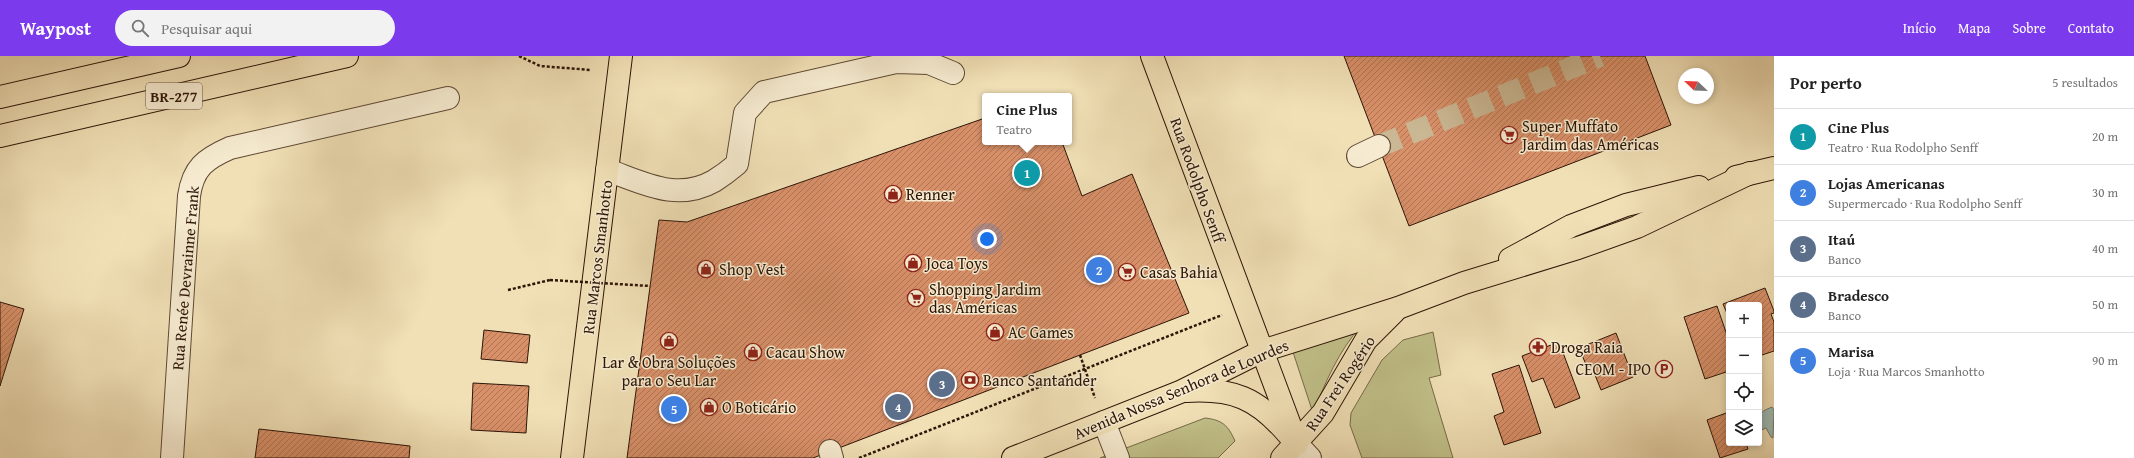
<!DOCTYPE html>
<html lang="pt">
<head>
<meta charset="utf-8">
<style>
	:root { --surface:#fff; --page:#f2f2f2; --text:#222; --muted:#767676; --line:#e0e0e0; --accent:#7c3aed }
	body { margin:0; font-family:"Gentium Book Plus",serif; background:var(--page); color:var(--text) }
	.controls { position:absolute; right:12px; bottom:12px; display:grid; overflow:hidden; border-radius:4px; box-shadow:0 2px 6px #0003 }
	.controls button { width:36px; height:36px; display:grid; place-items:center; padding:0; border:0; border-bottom:1px solid var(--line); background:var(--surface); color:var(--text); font:20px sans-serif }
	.compass { position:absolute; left:1678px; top:12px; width:36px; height:36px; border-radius:50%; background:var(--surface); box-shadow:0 2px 6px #0003; rotate:293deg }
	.you { position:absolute; left:987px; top:183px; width:14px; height:14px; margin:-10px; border:3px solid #fff; border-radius:50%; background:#1a73e8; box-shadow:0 0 0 6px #1a73e833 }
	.badge { display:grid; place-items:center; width:26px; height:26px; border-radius:50%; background:var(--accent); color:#fff; font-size:13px; font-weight:700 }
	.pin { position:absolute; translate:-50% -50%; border:2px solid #fff; box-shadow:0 1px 4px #0006 }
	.popup { position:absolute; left:982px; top:37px; width:90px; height:52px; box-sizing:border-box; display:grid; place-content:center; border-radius:4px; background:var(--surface); filter:drop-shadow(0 1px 3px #0005); font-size:13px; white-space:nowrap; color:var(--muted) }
	.popup b { font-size:15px; color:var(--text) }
	.popup::after { content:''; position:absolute; left:50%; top:100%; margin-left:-8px; border:8px solid transparent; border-top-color:var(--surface) }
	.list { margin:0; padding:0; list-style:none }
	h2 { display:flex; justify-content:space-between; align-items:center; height:52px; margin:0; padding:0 16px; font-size:17px }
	h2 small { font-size:13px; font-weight:400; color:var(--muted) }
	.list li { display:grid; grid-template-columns:26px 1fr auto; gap:12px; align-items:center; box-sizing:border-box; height:56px; padding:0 16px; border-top:1px solid var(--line) }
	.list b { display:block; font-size:15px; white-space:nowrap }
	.list p { margin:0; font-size:13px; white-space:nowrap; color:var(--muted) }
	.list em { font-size:13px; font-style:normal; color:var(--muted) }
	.icon { flex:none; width:22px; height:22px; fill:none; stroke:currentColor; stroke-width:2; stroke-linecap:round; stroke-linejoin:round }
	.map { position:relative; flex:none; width:1774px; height:402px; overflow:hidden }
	header { display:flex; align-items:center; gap:24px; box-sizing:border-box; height:56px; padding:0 20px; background:var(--accent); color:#fff }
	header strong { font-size:19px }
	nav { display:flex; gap:22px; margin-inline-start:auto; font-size:14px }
	.search { width:280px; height:36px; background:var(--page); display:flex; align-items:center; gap:10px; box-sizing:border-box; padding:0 14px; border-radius:22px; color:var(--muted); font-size:15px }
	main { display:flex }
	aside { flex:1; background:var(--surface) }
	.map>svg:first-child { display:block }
	.green { fill:#c1c089; stroke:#776a48 }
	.water { fill:#9cbbb5; stroke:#70796f }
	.building { fill:url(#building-hatch); stroke:#2d1507 }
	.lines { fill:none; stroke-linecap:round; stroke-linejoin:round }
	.minor-tunnel { stroke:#cab793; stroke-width:22; stroke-dasharray:22 11; stroke-linecap:butt }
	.minor-casing { stroke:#5e4833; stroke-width:24 }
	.major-casing { stroke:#2d1507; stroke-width:24 }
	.highway-casing { stroke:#2d1507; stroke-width:24 }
	.path { stroke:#2d1507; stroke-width:2.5; stroke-dasharray:3 2; stroke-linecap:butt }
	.minor { stroke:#f6ebd0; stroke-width:22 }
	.major { stroke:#f1e0b6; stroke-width:22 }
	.highway { stroke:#f1e0b6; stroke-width:22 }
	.path-bridge { stroke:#2d1507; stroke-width:2.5; stroke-dasharray:3 2; stroke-linecap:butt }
	.labels { text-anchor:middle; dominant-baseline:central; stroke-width:3; stroke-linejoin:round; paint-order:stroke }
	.shield { fill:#f6ebd0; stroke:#695543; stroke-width:1 }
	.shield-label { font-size:15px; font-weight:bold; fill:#2d1507 }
	.poi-label { font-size:16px; fill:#2d1507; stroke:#f6ebd0; text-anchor:start }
	.street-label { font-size:16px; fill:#2d1507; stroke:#f6ebd0 }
</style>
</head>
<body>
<header>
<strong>Waypost</strong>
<div class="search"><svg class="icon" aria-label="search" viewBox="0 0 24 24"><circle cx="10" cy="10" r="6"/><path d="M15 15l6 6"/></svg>Pesquisar aqui</div>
<nav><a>Início</a><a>Mapa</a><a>Sobre</a><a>Contato</a></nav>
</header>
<main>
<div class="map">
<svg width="1774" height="402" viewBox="0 0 1774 402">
	<defs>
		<pattern id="building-hatch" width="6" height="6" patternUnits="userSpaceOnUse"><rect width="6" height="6" fill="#d89069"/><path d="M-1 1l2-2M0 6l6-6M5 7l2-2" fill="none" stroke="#b07454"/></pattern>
	</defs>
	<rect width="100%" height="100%" fill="#f1e0b6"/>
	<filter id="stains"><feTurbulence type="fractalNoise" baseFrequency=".005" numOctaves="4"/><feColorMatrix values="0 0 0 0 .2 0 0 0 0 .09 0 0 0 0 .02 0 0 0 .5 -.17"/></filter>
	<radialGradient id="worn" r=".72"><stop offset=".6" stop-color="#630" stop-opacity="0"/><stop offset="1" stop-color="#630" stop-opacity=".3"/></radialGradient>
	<g class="green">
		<path d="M1361,270C1338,296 1326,325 1313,357L1292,293Z"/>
		<path d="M1433,276L1441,319L1429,322L1453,402H1362L1350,369L1351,357L1382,304L1403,284Z"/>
		<path d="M1205,362C1222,364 1228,369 1235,385L1218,402H1100Z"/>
	</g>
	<path class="water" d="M1772,351L1774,354L1773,382L1771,381L1766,372L1759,375C1759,359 1757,357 1772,351Z"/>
	<g class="building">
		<path d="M1344,0H1645L1671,69L1409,170Z"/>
		<path d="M985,62V86H1062L1082,140L1132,118L1189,257L813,402H627L659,164L687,166Z"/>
		<path d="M1765,232L1774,255V257L1771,258L1774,266V295L1759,300V249H1729V262L1723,248Z"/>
		<path d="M0,246L24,253L0,330Z"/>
		<path d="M1717,250L1729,285V315L1705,323L1684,261Z"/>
		<path d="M484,274L530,279L527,307L481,303Z"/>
		<path d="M1616,277L1633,321L1601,334L1591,309L1587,311L1579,292Z"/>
		<path d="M1559,286L1580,342L1555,352L1543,322L1532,326L1522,300Z"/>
		<path d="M1519,309L1541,377L1504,389L1494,360L1504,356L1492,318Z"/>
		<path d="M473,327L529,330L526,377L471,374Z"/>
		<path d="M1729,356V387H1746L1748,393L1720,402L1707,364Z"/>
		<path d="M259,373L410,390L409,402H255Z"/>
	</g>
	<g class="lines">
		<path class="minor-tunnel" d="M1379,90L1600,0"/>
		<defs>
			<g id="minor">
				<path d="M1358,100L1379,90"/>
				<path d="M607,114C644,127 677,146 714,125C722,120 730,114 737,108L745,57L764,36L896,6L929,7L953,17"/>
				<path d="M1104,366L1118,402"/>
				<path d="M1297,388L1310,402"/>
				<path d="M830,395L832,402"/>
				<path d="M172,402L189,140C193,112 205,103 230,92L448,42"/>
			</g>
			<g id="major">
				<path d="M1152,0L1297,388"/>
				<path d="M1736,121L1774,112"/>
				<path d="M1510,203L1571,170L1626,149L1699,131"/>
				<path d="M1186,335C1233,332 1257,342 1288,378"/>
				<path d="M572,402L621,0"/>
				<path d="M1013,402L1180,336L1262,295L1398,252L1464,227L1578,192L1637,171L1750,117"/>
				<path d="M1282,402L1323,357L1366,284L1394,256"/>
			</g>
			<g id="highway">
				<path d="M0,41L179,0"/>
				<path d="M0,80L347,0"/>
			</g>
		</defs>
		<use href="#minor" class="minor-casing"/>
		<use href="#major" class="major-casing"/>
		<use href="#highway" class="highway-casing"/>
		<g class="path">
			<path d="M519,0L540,10L591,14"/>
			<path d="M508,234L550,224"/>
			<path d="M1080,299L1095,342"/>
			<path d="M859,402L1222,259"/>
		</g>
		<use href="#minor" class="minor"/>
		<use href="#major" class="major"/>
		<use href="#highway" class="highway"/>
		<path class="path-bridge" d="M550,224L650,230"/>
	</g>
	<defs>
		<symbol id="supermarket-ring" viewBox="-11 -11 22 22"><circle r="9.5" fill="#f6ebd0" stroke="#8f2418" stroke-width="1.5"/><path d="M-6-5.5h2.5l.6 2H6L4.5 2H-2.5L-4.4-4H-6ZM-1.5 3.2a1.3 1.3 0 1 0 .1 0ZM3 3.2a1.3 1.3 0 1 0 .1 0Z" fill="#8f2418"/></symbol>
		<symbol id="shop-ring" viewBox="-11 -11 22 22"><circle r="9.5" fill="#f6ebd0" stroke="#8f2418" stroke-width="1.5"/><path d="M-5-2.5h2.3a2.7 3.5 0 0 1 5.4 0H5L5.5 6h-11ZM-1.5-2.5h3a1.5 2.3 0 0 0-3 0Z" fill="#8f2418"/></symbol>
		<symbol id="pharmacy-ring" viewBox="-11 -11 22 22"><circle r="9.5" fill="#f6ebd0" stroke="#8f2418" stroke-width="1.5"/><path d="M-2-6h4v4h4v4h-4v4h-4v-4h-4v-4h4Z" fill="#8f2418"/></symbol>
		<symbol id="parking-ring" viewBox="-11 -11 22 22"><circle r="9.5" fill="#f6ebd0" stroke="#8f2418" stroke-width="1.5"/><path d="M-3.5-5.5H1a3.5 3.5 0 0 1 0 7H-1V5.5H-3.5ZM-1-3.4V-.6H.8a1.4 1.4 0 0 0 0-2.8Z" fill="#8f2418"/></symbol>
		<symbol id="bank-ring" viewBox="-11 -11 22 22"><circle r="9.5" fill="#f6ebd0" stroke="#8f2418" stroke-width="1.5"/><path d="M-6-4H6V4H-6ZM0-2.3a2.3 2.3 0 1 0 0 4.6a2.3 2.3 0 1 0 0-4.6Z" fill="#8f2418"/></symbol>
	</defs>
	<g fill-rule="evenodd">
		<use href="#supermarket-ring" x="1499" y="69" width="20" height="20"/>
		<use href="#shop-ring" x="883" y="128" width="20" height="20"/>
		<use href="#shop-ring" x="903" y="197" width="20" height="20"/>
		<use href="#shop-ring" x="696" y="203" width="20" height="20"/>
		<use href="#supermarket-ring" x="1117" y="206" width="20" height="20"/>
		<use href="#supermarket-ring" x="906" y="232" width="20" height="20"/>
		<use href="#shop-ring" x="985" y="266" width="20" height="20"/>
		<use href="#shop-ring" x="659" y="275" width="20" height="20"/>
		<use href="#pharmacy-ring" x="1528" y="281" width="20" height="20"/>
		<use href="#shop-ring" x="743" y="286" width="20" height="20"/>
		<use href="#parking-ring" x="1654" y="303" width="20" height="20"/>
		<use href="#bank-ring" x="960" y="314" width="20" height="20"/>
		<use href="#shop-ring" x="699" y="341" width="20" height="20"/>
	</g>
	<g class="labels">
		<rect class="shield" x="146" y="27" width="56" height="26" rx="3"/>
		<g class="shield-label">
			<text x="174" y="40">BR-277</text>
		</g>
		<g class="poi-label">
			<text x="1522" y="70">Super Muffato<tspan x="1522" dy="18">Jardim das Américas</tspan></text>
			<text x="906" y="138">Renner</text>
			<text x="926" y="207">Joca Toys</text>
			<text x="719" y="213">Shop Vest</text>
			<text x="1140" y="216">Casas Bahia</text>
			<text x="929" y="233">Shopping Jardim<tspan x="929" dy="18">das Américas</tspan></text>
			<text x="1008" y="276">AC Games</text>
			<text x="1551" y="291">Droga Raia</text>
			<text x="766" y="296">Cacau Show</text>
			<text x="669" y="306" text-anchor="middle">Lar &amp; Obra Soluções<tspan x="669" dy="18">para o Seu Lar</tspan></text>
			<text x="1651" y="313" text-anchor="end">CEOM - IPO</text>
			<text x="983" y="324">Banco Santander</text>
			<text x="722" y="351">O Boticário</text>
		</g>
		<g class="street-label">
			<text transform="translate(1198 124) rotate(70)">Rua Rodolpho Senff</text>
			<text transform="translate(597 201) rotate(-83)">Rua Marcos Smanhotto</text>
			<text transform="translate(185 222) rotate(-85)">Rua Renée Devrainne Frank</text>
			<text transform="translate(1340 327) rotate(-56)">Rua Frei Rogério</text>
			<text transform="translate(1181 333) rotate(-23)">Avenida Nossa Senhora de Lourdes</text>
		</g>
	</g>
	<rect width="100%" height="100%" filter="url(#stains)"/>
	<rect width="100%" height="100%" fill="url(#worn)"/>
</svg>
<div class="controls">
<button>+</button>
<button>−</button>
<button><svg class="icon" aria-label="locate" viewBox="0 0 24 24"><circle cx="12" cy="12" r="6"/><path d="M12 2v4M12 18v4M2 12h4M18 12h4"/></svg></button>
<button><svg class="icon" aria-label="layers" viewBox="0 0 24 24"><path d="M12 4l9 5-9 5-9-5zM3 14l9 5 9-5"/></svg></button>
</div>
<svg class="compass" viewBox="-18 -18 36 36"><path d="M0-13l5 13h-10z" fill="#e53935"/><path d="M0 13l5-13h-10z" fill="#767676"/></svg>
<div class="you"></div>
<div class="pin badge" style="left:1027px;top:117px;background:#0f9aa8">1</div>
<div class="popup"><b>Cine Plus</b>Teatro</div>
<div class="pin badge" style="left:1099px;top:214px;background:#3f7fe0">2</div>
<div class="pin badge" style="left:942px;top:328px;background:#5c6f8a">3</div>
<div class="pin badge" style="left:898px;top:351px;background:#5c6f8a">4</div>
<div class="pin badge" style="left:674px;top:353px;background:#3f7fe0">5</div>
</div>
<aside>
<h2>Por perto<small>5 resultados</small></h2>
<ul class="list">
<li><span class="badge" style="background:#0f9aa8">1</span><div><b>Cine Plus</b><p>Teatro · Rua Rodolpho Senff</p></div><em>20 m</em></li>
<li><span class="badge" style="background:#3f7fe0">2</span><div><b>Lojas Americanas</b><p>Supermercado · Rua Rodolpho Senff</p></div><em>30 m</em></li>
<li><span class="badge" style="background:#5c6f8a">3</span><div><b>Itaú</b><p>Banco</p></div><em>40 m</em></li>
<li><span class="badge" style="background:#5c6f8a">4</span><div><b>Bradesco</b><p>Banco</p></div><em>50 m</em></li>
<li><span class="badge" style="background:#3f7fe0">5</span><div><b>Marisa</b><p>Loja · Rua Marcos Smanhotto</p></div><em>90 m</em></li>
</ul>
</aside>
</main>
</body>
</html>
